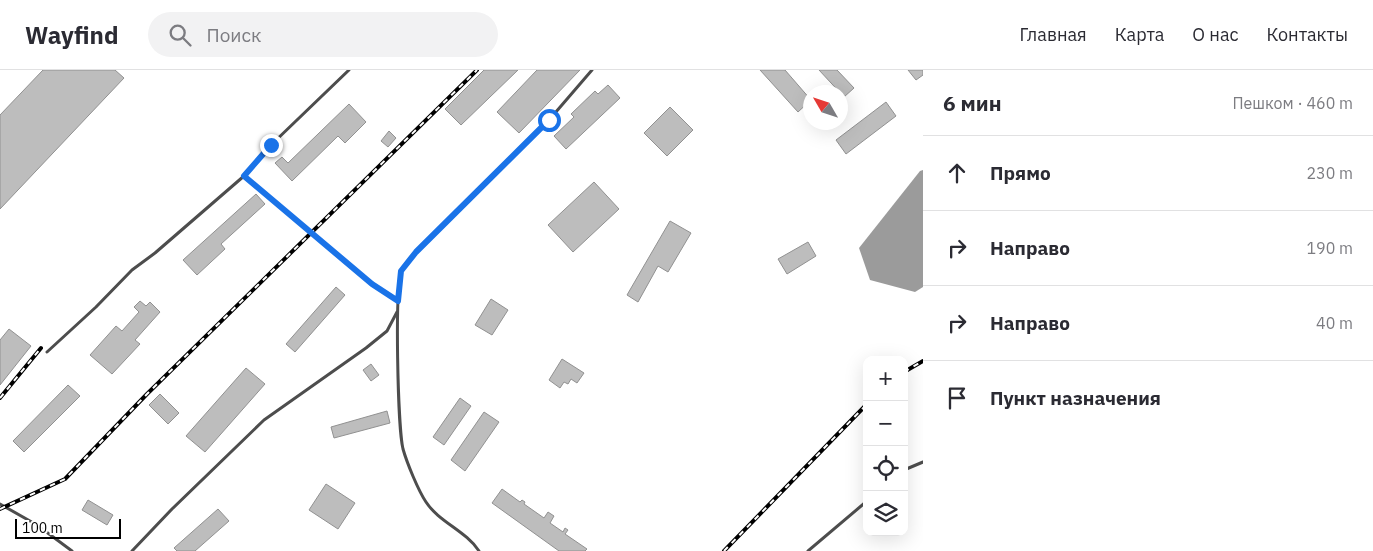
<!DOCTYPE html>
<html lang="ru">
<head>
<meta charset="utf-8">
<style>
	:root { --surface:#fff; --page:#f2f2f3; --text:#2b2b33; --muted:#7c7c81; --line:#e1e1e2 }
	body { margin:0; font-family:"IBM Plex Sans",sans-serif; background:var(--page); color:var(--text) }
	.controls { position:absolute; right:15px; bottom:15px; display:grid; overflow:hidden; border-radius:10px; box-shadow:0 5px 20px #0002 }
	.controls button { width:45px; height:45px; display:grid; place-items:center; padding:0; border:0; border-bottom:1px solid var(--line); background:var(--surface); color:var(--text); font:25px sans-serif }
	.compass { position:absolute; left:803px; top:15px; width:45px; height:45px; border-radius:50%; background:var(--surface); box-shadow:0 5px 20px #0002; rotate:309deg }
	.scale { position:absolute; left:15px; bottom:12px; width:106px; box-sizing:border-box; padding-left:5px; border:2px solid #000; border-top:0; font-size:14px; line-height:18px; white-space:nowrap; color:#000; -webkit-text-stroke:4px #fff; paint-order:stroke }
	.stop { position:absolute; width:15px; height:15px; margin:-11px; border:4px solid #1a73e8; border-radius:50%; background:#fff }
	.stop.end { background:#1a73e8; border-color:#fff; box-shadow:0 1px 5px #0008 }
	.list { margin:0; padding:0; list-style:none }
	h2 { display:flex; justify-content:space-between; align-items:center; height:65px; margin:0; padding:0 20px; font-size:21px }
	h2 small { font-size:16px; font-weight:400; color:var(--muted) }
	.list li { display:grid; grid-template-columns:32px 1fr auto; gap:15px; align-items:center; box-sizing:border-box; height:75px; padding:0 20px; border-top:1px solid var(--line) }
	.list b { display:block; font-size:19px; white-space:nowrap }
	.list em { font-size:16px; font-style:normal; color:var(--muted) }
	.icon { flex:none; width:28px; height:28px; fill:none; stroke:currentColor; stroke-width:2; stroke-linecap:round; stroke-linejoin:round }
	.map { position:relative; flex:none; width:923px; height:481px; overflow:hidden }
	header { display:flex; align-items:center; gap:30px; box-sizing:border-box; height:70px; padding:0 25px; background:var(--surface); border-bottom:1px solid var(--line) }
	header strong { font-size:24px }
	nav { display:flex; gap:28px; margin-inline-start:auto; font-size:18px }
	.search { width:350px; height:45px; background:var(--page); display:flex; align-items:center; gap:12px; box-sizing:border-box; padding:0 18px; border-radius:28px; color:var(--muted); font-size:19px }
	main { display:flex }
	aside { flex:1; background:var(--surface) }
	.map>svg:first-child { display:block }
	.water { fill:#9b9b9b }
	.building { fill:#bdbdbd; stroke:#919191 }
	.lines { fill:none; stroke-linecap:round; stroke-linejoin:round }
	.lane { stroke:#4d4d4d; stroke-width:3 }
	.rail-casing { stroke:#000; stroke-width:4 }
	.rail { stroke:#fff; stroke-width:2; stroke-dasharray:5.5; stroke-linecap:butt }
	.route { stroke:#1a73e8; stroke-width:6 }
</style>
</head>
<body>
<header>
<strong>Wayfind</strong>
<div class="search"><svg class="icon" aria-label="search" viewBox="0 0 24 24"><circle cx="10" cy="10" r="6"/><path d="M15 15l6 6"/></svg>Поиск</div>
<nav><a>Главная</a><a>Карта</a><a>О нас</a><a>Контакты</a></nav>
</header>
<main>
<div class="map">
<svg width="923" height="481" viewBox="0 0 923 481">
	<rect width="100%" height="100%" fill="#fff"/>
	<path class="water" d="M923,100V217L915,222L870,210L859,178L920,101Z"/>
	<g class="building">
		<path d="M43,0H115L124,8L0,139V45Z"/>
		<path d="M484,0H518L461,55L445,39Z"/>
		<path d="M537,0H580L519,63L497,42Z"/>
		<path d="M760,0H785L811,30L798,42Z"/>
		<path d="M819,0H837L854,18L844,27Z"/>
		<path d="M908,0H923V5L916,10Z"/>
		<path d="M608,15L620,28L566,79L554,66L574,47L571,44L595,21L598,24Z"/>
		<path d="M886,32L896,46L846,84L836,70Z"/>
		<path d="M349,34L366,52L345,73L338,66L292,111L275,93L282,87L288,93Z"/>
		<path d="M670,37L693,60L667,86L644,63Z"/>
		<path d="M389,61L396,68L388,77L381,71Z"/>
		<path d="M594,112L619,139L573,182L548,155Z"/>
		<path d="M256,124L265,134L221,174L225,179L197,205L183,190Z"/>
		<path d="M670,151L691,163L668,202L658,196L638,232L627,225Z"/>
		<path d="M808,172L816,186L787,204L778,189Z"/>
		<path d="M336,217L345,225L295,282L286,274Z"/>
		<path d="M491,229L508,240L492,265L475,255Z"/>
		<path d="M140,231L146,236L150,232L160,242L135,270L140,274L112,304L90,285L116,256L122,261L139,242L134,237Z"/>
		<path d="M9,259L31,276L0,315V270Z"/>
		<path d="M562,289L584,303L577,313L571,309L568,314L564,312L560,318L549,310Z"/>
		<path d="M371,294L379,305L371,311L363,300Z"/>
		<path d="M246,298L265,314L205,382L186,366Z"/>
		<path d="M68,315L80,326L24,382L13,371Z"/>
		<path d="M160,324L179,343L168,354L149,335Z"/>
		<path d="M460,328L471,336L444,375L433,367Z"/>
		<path d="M387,341L390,353L334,368L331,357Z"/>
		<path d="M484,342L499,352L465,401L451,390Z"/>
		<path d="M326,414L355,433L338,459L309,440Z"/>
		<path d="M502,419L520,432L522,430L525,432L524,434L544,448L548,442L554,446L550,453L563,462L565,458L568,460L565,464L587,479L585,481H559L492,433Z"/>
		<path d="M88,430L113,445L107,455L82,440Z"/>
		<path d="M218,439L229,451L195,481H177L174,478Z"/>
	</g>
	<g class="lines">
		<g class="lane">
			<path d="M244,106L372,214L398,231"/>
			<path d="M47,282L96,237L132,200L155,183L244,106L271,75L349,0"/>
			<path d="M904,400L923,392"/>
			<path d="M0,434L37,455L72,481"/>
			<path d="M132,481L172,439L264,350L366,278L387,261L397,242"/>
			<path d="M479,481C466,461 439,452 426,432C418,420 407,393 403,379C398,359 394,215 402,200C405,193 412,187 416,182L549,50L592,0"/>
			<path d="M808,481L867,431"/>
		</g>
		<defs>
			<g id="rail">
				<path d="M904,302L923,291"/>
				<path d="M0,328L41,278"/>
				<path d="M0,439L65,409L147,324L477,0"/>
				<path d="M724,481L867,334"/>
			</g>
		</defs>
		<use href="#rail" class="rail-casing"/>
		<use href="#rail" class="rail"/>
	</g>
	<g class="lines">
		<path class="route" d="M271,75L244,106L372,214L398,231L401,201L416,182L549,50"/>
	</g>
</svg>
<div class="controls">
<button>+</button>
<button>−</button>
<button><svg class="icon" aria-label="locate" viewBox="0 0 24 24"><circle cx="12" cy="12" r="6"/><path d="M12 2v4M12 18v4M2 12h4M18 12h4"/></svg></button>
<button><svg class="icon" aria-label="layers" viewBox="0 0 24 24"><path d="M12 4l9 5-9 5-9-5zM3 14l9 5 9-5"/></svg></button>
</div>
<svg class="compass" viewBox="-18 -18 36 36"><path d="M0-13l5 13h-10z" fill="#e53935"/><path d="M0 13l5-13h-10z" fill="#7c7c81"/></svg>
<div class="scale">100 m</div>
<div class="stop" style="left:549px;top:50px"></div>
<div class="stop end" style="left:271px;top:75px"></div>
</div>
<aside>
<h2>6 мин<small>Пешком · 460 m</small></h2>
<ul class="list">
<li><svg class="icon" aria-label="ahead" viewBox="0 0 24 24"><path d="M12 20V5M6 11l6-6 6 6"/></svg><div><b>Прямо</b></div><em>230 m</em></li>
<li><svg class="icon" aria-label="right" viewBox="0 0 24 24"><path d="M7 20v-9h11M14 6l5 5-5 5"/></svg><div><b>Направо</b></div><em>190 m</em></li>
<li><svg class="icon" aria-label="right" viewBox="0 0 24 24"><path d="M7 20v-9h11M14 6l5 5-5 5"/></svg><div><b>Направо</b></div><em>40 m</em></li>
<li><svg class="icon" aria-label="arrive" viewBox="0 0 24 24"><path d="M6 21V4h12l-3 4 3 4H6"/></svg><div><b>Пункт назначения</b></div></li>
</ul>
</aside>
</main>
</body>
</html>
